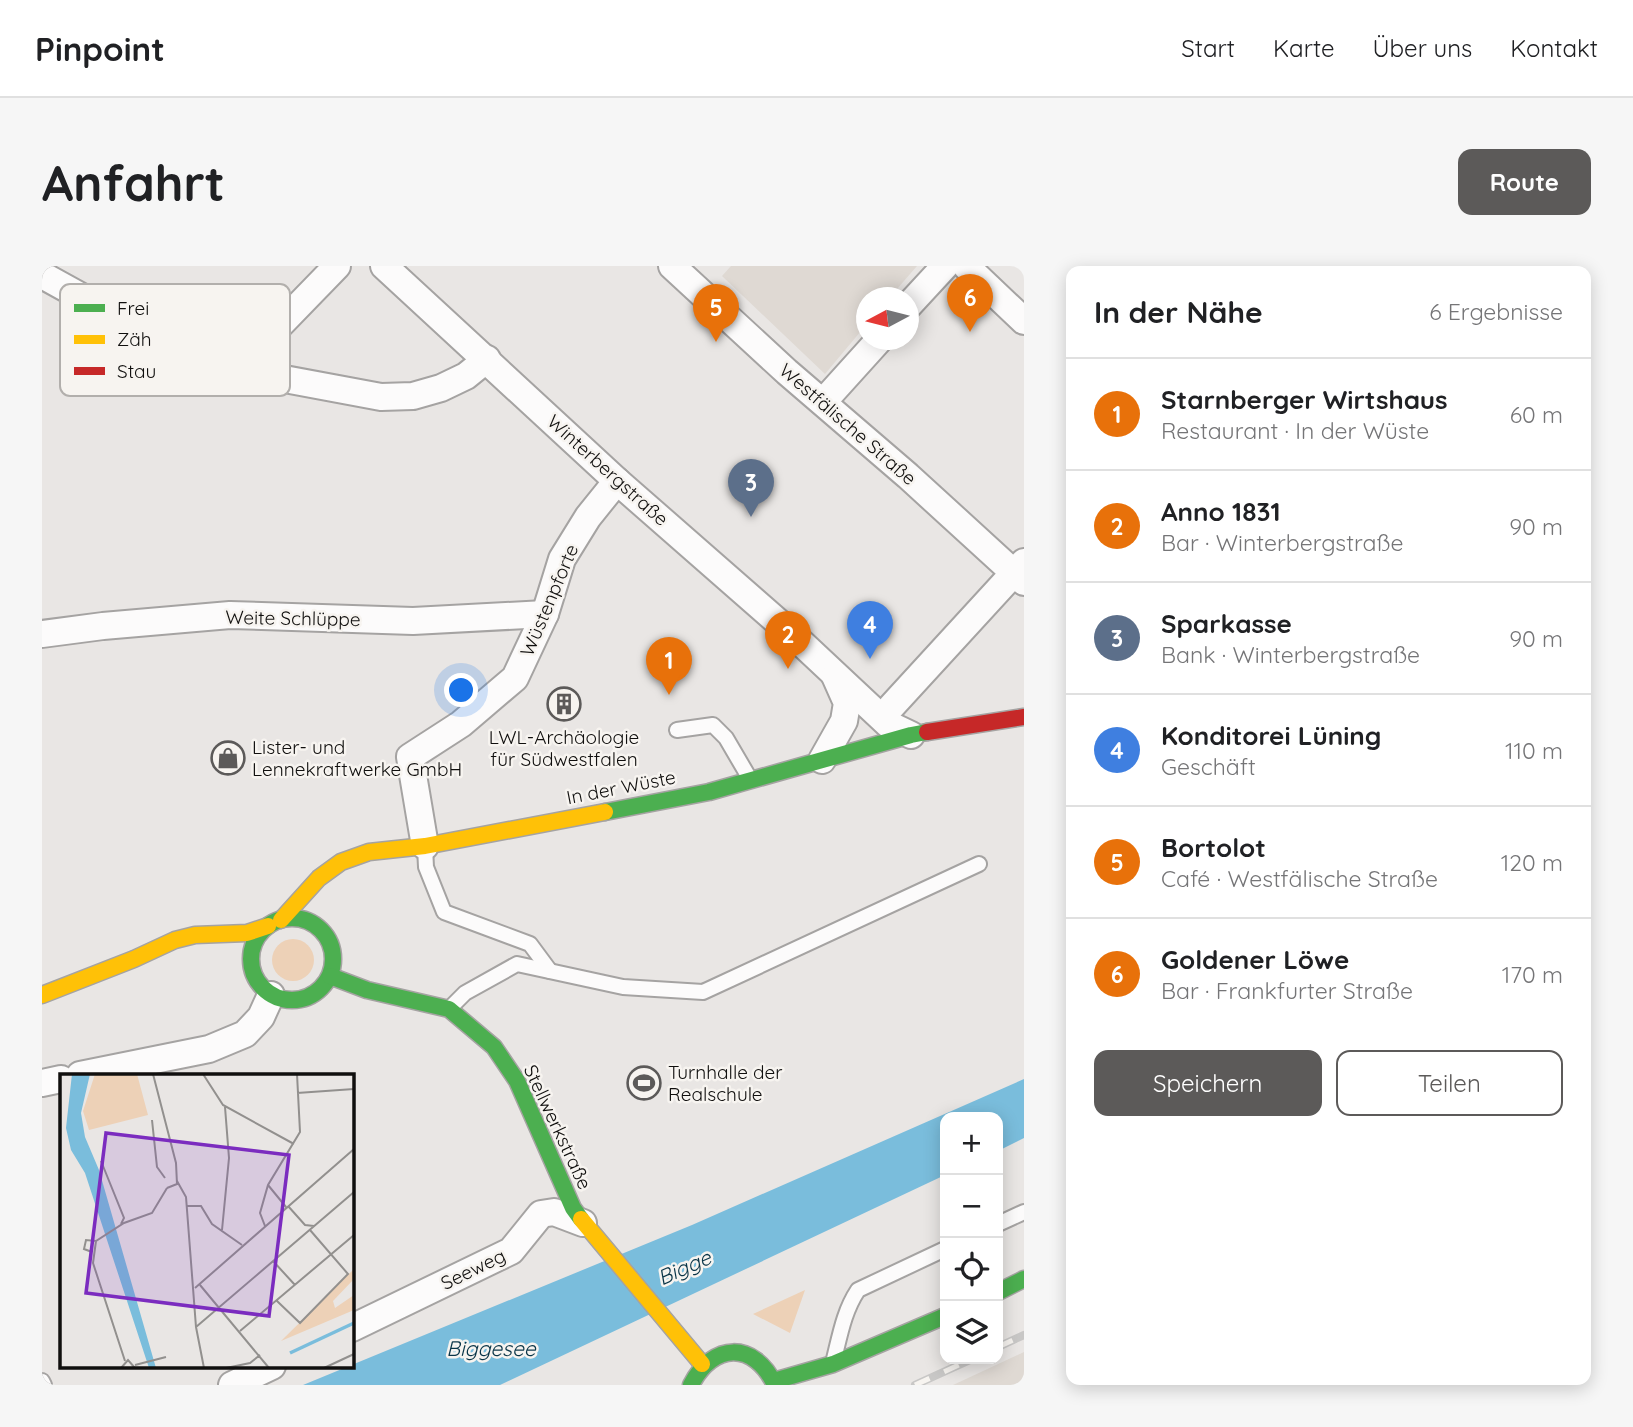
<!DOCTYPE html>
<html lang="de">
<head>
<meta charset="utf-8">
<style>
	:root { --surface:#fff; --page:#f6f6f6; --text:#202124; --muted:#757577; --line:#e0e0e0; --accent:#5c5a59 }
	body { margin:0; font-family:Quicksand,sans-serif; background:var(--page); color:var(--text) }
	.controls { position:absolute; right:21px; bottom:21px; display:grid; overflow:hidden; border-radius:14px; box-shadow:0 4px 18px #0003 }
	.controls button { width:63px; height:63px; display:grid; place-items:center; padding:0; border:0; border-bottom:2px solid var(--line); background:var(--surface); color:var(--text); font:35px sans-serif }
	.compass { position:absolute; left:814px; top:21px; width:63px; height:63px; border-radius:50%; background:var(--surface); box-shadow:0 4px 18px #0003; rotate:263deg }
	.you { position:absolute; left:420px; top:425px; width:24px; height:24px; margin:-18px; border:5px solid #fff; border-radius:50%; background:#1a73e8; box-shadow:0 0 0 10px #1a73e833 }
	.badge { display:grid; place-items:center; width:46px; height:46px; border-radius:50%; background:var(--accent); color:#fff; font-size:23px; font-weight:700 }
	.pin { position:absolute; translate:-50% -58px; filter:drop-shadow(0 2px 4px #0008) }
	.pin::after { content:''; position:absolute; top:37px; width:24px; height:21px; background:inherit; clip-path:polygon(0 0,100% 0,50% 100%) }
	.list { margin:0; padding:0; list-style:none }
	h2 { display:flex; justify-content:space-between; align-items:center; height:91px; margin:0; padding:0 28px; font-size:30px }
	h2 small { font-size:23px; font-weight:400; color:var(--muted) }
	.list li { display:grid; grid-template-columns:46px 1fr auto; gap:21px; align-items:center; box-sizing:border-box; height:112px; padding:0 28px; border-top:2px solid var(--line) }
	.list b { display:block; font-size:26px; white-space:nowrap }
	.list p { margin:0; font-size:23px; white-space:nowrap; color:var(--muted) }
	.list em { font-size:23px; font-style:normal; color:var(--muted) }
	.actions { display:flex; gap:14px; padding:21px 28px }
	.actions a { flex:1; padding:16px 0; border:2px solid var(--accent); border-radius:14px; text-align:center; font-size:24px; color:var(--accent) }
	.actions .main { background:var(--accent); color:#fff }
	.icon { flex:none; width:38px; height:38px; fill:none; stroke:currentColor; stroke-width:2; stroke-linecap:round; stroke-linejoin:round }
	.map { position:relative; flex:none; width:982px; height:1119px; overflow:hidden; border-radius:14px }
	header { display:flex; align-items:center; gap:42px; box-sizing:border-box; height:98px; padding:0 35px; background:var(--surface); border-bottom:2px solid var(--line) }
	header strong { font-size:33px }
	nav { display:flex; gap:38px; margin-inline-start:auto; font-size:24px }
	.intro { display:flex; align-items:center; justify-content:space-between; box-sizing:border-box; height:168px; padding:0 42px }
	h1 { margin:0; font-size:49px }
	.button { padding:18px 32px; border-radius:14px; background:var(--accent); color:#fff; font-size:24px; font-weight:700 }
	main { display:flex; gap:42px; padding:0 42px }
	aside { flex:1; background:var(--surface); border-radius:14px; box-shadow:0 4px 18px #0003 }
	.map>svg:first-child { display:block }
	.built { fill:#dfd9d3 }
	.green { fill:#edd1b7 }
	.water { fill:#7abddc }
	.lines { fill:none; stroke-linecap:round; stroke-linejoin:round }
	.lane-casing { stroke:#a5a3a2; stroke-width:18 }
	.street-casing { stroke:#a5a3a2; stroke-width:30 }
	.fast-casing { stroke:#a5a3a2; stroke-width:19 }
	.slow-casing { stroke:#a5a3a2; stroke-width:19 }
	.jam-casing { stroke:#a5a3a2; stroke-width:19 }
	.lane { stroke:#fcfbfb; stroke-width:14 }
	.street { stroke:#fcfbfb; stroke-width:26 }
	.fast { stroke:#4caf50; stroke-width:16 }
	.slow { stroke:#ffc107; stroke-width:16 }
	.jam { stroke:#c62828; stroke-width:16 }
	.rail-casing { stroke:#c8c7c6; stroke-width:8 }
	.rail { stroke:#f7f4f0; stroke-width:5; stroke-dasharray:16; stroke-linecap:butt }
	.labels { text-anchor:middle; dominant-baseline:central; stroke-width:5; stroke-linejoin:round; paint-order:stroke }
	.street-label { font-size:19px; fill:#100f0e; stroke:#f7f4f0 }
	.poi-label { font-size:19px; fill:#100f0e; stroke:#f7f4f0; text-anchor:start }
	.water-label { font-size:21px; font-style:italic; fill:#093548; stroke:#f7f4f0 }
	.inset-river { fill:none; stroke:#7abddc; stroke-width:3.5 }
	.inset-road { fill:none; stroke:#92908e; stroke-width:2 }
	.view { fill:#7b2cbf; fill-opacity:0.15; stroke:#7b2cbf; stroke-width:3.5 }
	.inset-edge { fill:none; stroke:#100f0e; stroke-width:3.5 }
	.key { fill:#f7f4f0; stroke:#b2afac; stroke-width:2 }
	.key-label { font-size:19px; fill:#100f0e }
</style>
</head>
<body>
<header>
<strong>Pinpoint</strong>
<nav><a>Start</a><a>Karte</a><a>Über uns</a><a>Kontakt</a></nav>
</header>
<div class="intro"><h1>Anfahrt</h1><a class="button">Route</a></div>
<main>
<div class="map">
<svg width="982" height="1119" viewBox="0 0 982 1119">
	<rect width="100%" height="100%" fill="#e9e6e4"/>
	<g class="built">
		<path d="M689,0H875L848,31L824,32V59L783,108L680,10Z"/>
		<path d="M982,1086V1119H911Z"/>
	</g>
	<g class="green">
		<circle cx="251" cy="694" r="21"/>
		<path d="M763,1024L748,1067L711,1048Z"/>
	</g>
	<path class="water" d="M982,813V872L956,885V851H903V909L458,1119H261L650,959Z"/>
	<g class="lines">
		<defs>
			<g id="lane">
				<path d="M635,464L671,459L684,472L708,513"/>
				<path d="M383,581L384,601L402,646L488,678L508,705"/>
				<path d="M409,741L423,727L475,698L581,721L661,726L937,598"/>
				<path d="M956,958L982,946"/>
				<path d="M792,1093C798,1069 802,1045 816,1024L903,983"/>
				<path d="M0,1115L2,1119"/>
			</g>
			<g id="street">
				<path d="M342,0L575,215L752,370L846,458L869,469"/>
				<path d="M630,0L745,106L866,210L982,316"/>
				<path d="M924,0L982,55"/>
				<path d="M0,9L125,78L194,104L339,131L371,130L399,122L424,110L445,93"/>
				<path d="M866,40L903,0"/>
				<path d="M194,104L295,0"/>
				<path d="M781,136L837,74"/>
				<path d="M0,368L61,360L188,349L371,355L503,348"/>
				<path d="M849,441L982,296"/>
				<path d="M780,494L802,455L805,437L793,410"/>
				<path d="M383,580L368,491L419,458L473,412L503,348L520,293L546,251L575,215"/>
				<path d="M38,809L167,783L203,768L219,751L229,729"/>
				<path d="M0,817L19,813"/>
				<path d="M310,1062L469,985L499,948L512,946L541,957"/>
				<path d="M190,1119L230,1100"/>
			</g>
			<g id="fast">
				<path d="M563,546L667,526L869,469L885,466"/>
				<circle cx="250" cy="693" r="41"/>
				<path d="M288,710L325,724L407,743L452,781L475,815L531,942L539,953"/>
				<path d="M956,1026L982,1013"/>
				<path d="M732,1115L791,1098L903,1050"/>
				<path d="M649,1119C671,1076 712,1075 733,1119"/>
			</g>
			<g id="slow">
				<path d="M239,654L277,612L299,596L327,586L383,580L563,546"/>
				<path d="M0,729L92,693L133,674L153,669L205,667L226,660"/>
				<path d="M539,953L660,1098"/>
			</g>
			<path id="jam" d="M885,466L982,451"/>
		</defs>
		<use href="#lane" class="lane-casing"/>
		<use href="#street" class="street-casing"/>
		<use href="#fast" class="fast-casing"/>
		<use href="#slow" class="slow-casing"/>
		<use href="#jam" class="jam-casing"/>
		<use href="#lane" class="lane"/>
		<use href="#street" class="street"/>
		<use href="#fast" class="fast"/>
		<use href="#slow" class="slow"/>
		<use href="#jam" class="jam"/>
		<defs>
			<g id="rail">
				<path d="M956,1081L982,1069"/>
				<path d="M873,1119L930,1093"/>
			</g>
		</defs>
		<use href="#rail" class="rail-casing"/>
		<use href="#rail" class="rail"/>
	</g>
	<defs>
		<symbol id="building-ring" viewBox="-11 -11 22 22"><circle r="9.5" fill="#f7f4f0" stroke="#5c5a59" stroke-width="1.5"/><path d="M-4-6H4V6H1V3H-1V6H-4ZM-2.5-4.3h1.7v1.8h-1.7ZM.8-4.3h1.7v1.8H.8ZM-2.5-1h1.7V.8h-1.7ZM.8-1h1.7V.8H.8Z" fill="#5c5a59"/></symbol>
		<symbol id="shop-ring" viewBox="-11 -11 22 22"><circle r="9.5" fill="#f7f4f0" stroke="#5c5a59" stroke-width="1.5"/><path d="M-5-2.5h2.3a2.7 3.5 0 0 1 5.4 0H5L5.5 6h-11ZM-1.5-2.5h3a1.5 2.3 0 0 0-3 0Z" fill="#5c5a59"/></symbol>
		<symbol id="stadium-ring" viewBox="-11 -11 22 22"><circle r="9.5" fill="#f7f4f0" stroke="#5c5a59" stroke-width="1.5"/><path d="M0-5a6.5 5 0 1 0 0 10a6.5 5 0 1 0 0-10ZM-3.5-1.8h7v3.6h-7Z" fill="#5c5a59"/></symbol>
	</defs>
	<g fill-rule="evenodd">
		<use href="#building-ring" x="503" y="419" width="38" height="38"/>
		<use href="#shop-ring" x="167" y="473" width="38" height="38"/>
		<use href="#stadium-ring" x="583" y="798" width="38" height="38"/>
	</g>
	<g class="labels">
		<g class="street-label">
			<text transform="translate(806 158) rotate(41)">Westfälische Straße</text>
			<text transform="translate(566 204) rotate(42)">Winterbergstraße</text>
			<text transform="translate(507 334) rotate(-67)">Wüstenpforte</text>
			<text transform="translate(251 352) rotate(1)">Weite Schlüppe</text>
			<text transform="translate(579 521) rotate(-11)">In der Wüste</text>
			<text transform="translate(516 861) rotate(65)">Stellwerkstraße</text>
			<text transform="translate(431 1003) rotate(-26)">Seeweg</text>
		</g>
		<g class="poi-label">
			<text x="522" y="471" text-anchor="middle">LWL-Archäologie<tspan x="522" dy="22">für Südwestfalen</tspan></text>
			<text x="210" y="481">Lister- und<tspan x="210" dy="22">Lennekraftwerke GmbH</tspan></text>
			<text x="626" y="806">Turnhalle der<tspan x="626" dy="22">Realschule</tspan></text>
		</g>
		<g class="water-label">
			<text transform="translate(642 1001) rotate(-24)">Bigge</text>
			<text x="449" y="1082">Biggesee</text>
		</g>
	</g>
	<g transform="translate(18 808)">
		<rect width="294" height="294" fill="#e9e6e4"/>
		<path d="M35,0H77L88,41L29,56L23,37ZM294,195V205L273,227L275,234L294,221V236L221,267Z" fill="#edd1b7"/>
		<path d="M12,0H30L21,39L25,63L39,96L96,294H89L25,99L11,76L6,54Z" fill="#7abddc"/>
		<path class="inset-river" d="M230,279L294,249"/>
		<path class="inset-road" d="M93,0L116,89L117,110L107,114M143,0L163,31L234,70M237,19L294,15M92,46L97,93L105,104M41,87L64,144L61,150M117,107L126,123L136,253L144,294M208,111L226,133M126,132H141L152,150L182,171M228,132L245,151L254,152M205,152L200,139L208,111L240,58L237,0M162,156L169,84L165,33M36,167L33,189L65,287M32,178L24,175L26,166L36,167L64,149L92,139L107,114M213,187L235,211M140,211L209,294M135,214L294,75M217,227L240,249L288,200L250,156M136,253L294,118M180,257L294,161M75,291L106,283M61,294L68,286L75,294M166,294L190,289L200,281M264,294L294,280"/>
		<path class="view" d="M46,59L229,81L209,242L26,219Z"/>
		<rect width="294" height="294" class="inset-edge"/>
	</g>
	<rect x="18" y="18" width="230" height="112" rx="10" class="key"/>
	<rect x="32" y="38" width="31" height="8" fill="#4caf50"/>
	<rect x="32" y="69" width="31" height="9" fill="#ffc107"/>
	<rect x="32" y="101" width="31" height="8" fill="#c62828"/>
	<g class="key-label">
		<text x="75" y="49">Frei</text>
		<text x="75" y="80">Zäh</text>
		<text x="75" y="112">Stau</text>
	</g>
</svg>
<div class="controls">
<button>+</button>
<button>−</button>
<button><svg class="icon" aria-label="locate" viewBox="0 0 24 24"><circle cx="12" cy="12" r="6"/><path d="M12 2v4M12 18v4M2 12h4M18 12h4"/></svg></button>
<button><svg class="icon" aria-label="layers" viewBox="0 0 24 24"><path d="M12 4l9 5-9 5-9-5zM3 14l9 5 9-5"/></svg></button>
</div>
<svg class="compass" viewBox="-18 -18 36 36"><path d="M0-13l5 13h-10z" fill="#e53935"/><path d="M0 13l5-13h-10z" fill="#757577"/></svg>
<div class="you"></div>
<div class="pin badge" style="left:627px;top:429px;background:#e8710a">1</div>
<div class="pin badge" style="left:746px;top:403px;background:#e8710a">2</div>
<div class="pin badge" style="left:709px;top:251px;background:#5c6f8a">3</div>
<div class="pin badge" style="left:828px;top:393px;background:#3f7fe0">4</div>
<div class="pin badge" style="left:674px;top:76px;background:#e8710a">5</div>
<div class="pin badge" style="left:928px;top:66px;background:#e8710a">6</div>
</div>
<aside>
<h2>In der Nähe<small>6 Ergebnisse</small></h2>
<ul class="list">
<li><span class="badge" style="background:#e8710a">1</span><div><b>Starnberger Wirtshaus</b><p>Restaurant · In der Wüste</p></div><em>60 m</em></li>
<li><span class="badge" style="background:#e8710a">2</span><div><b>Anno 1831</b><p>Bar · Winterbergstraße</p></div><em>90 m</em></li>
<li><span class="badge" style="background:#5c6f8a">3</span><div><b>Sparkasse</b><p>Bank · Winterbergstraße</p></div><em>90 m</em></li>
<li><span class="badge" style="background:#3f7fe0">4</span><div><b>Konditorei Lüning</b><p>Geschäft</p></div><em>110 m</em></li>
<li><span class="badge" style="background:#e8710a">5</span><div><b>Bortolot</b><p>Café · Westfälische Straße</p></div><em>120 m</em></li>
<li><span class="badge" style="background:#e8710a">6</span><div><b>Goldener Löwe</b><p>Bar · Frankfurter Straße</p></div><em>170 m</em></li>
</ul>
<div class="actions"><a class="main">Speichern</a><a>Teilen</a></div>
</aside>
</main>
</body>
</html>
